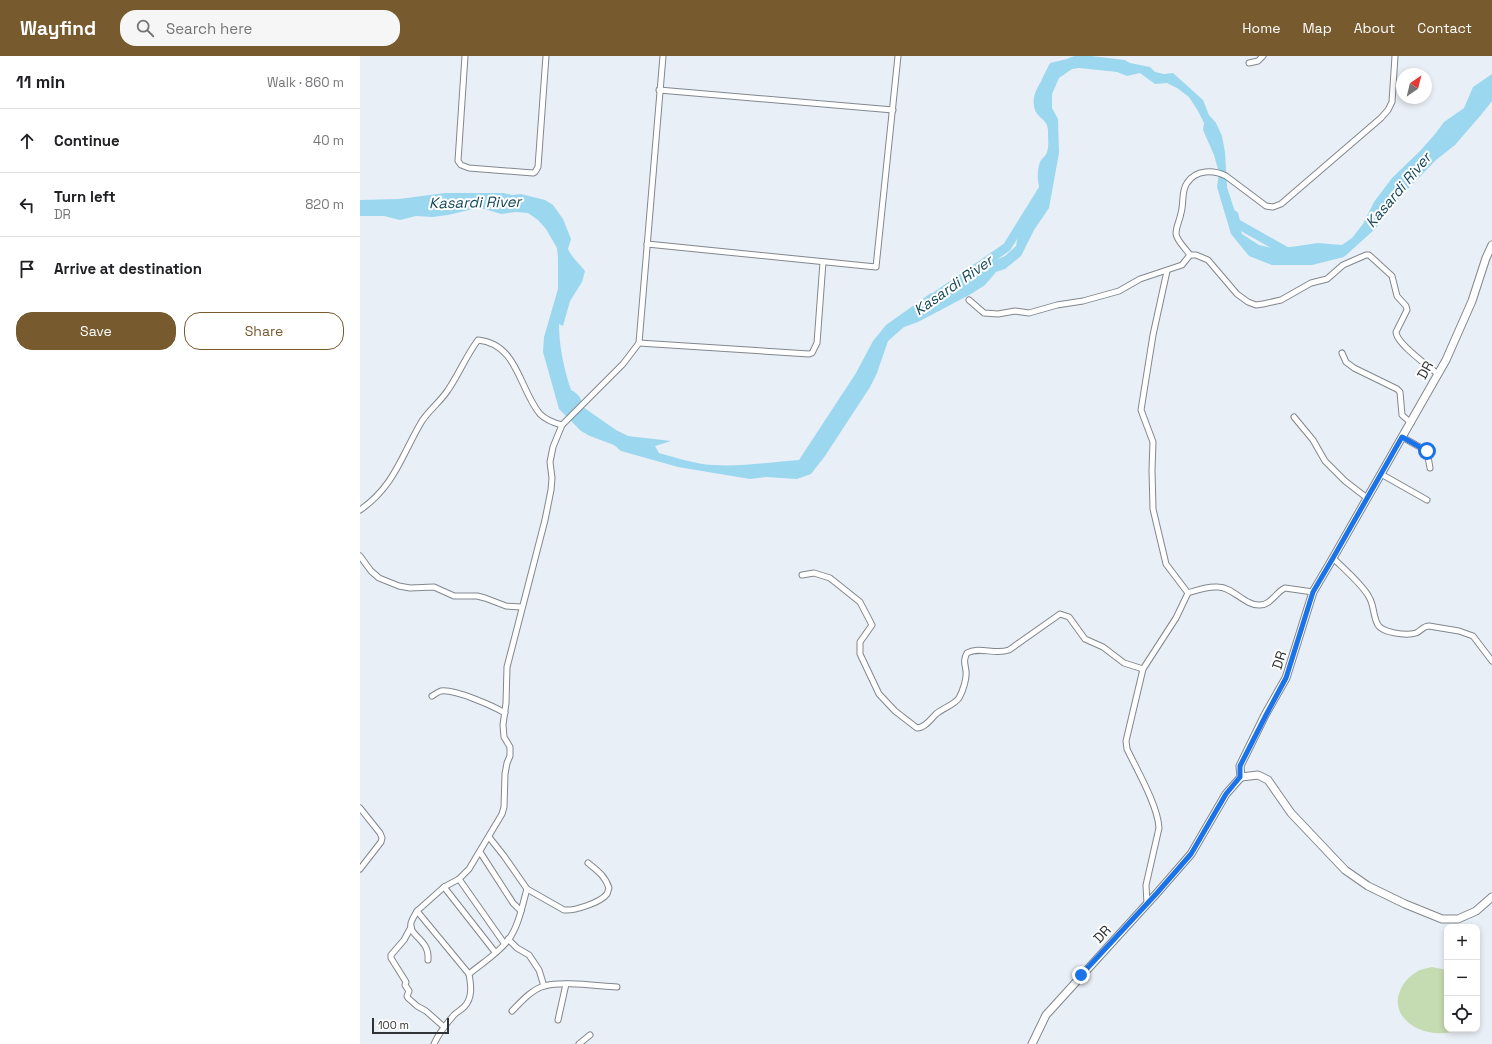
<!DOCTYPE html>
<html lang="en">
<head>
<meta charset="utf-8">
<style>
	:root { --surface:#fff; --page:#f6f6f6; --text:#202124; --muted:#757577; --line:#e0e0e0; --accent:#775a2e }
	body { margin:0; font-family:"Space Grotesk",sans-serif; background:var(--page); color:var(--text) }
	.controls { position:absolute; right:12px; bottom:12px; display:grid; overflow:hidden; border-radius:8px; box-shadow:0 2px 6px #0003 }
	.controls button { width:36px; height:36px; display:grid; place-items:center; padding:0; border:0; border-bottom:1px solid var(--line); background:var(--surface); color:var(--text); font:20px sans-serif }
	.compass { position:absolute; left:1036px; top:12px; width:36px; height:36px; border-radius:50%; background:var(--surface); box-shadow:0 2px 6px #0003; rotate:35deg }
	.scale { position:absolute; left:12px; bottom:10px; width:77px; box-sizing:border-box; padding-left:4px; border:2px solid #303335; border-top:0; font-size:11px; line-height:14px; white-space:nowrap; color:#303335; -webkit-text-stroke:3px #fff; paint-order:stroke }
	.stop { position:absolute; width:12px; height:12px; margin:-9px; border:3px solid #1a73e8; border-radius:50%; background:#fff }
	.stop.end { background:#1a73e8; border-color:#fff; box-shadow:0 1px 4px #0008 }
	.list { margin:0; padding:0; list-style:none }
	h2 { display:flex; justify-content:space-between; align-items:center; height:52px; margin:0; padding:0 16px; font-size:17px }
	h2 small { font-size:13px; font-weight:400; color:var(--muted) }
	.list li { display:grid; grid-template-columns:26px 1fr auto; gap:12px; align-items:center; box-sizing:border-box; height:64px; padding:0 16px; border-top:1px solid var(--line) }
	.list b { display:block; font-size:15px; white-space:nowrap }
	.list p { margin:0; font-size:13px; white-space:nowrap; color:var(--muted) }
	.list em { font-size:13px; font-style:normal; color:var(--muted) }
	.actions { display:flex; gap:8px; padding:12px 16px }
	.actions a { flex:1; padding:9px 0; border:1px solid var(--accent); border-radius:16px; text-align:center; font-size:14px; color:var(--accent) }
	.actions .main { background:var(--accent); color:#fff }
	.icon { flex:none; width:22px; height:22px; fill:none; stroke:currentColor; stroke-width:2; stroke-linecap:round; stroke-linejoin:round }
	.map { position:relative; flex:none; width:1132px; height:988px; overflow:hidden }
	header { display:flex; align-items:center; gap:24px; box-sizing:border-box; height:56px; padding:0 20px; background:var(--accent); color:#fff }
	header strong { font-size:19px }
	nav { display:flex; gap:22px; margin-inline-start:auto; font-size:14px }
	.search { width:280px; height:36px; background:var(--page); display:flex; align-items:center; gap:10px; box-sizing:border-box; padding:0 14px; border-radius:16px; color:var(--muted); font-size:15px }
	main { display:flex }
	aside { flex:1; background:var(--surface) }
	.map>svg:first-child { display:block }
	.green { fill:#c5dbb2 }
	.water { fill:#9bd7ee }
	.lines { fill:none; stroke-linecap:round; stroke-linejoin:round }
	.river { stroke:#9bd7ee; stroke-width:9 }
	.street-casing { stroke:#82878d; stroke-width:7 }
	.secondary-casing { stroke:#82878d; stroke-width:9 }
	.street { stroke:#fff; stroke-width:5 }
	.secondary { stroke:#fff; stroke-width:7 }
	.route { stroke:#1a73e8; stroke-width:5 }
	.labels { text-anchor:middle; dominant-baseline:central; stroke-width:4; stroke-linejoin:round; paint-order:stroke }
	.street-label { font-size:14px; fill:#303335; stroke:#fff }
	.water-label { font-size:15px; font-style:italic; fill:#17495a; stroke:#fff }
</style>
</head>
<body>
<header>
<strong>Wayfind</strong>
<div class="search"><svg class="icon" aria-label="search" viewBox="0 0 24 24"><circle cx="10" cy="10" r="6"/><path d="M15 15l6 6"/></svg>Search here</div>
<nav><a>Home</a><a>Map</a><a>About</a><a>Contact</a></nav>
</header>
<main>
<aside>
<h2>11 min<small>Walk · 860 m</small></h2>
<ul class="list">
<li><svg class="icon" aria-label="ahead" viewBox="0 0 24 24"><path d="M12 20V5M6 11l6-6 6 6"/></svg><div><b>Continue</b></div><em>40 m</em></li>
<li><svg class="icon" aria-label="left" viewBox="0 0 24 24"><path d="M17 20v-9H6M10 6l-5 5 5 5"/></svg><div><b>Turn left</b><p>DR</p></div><em>820 m</em></li>
<li><svg class="icon" aria-label="arrive" viewBox="0 0 24 24"><path d="M6 21V4h12l-3 4 3 4H6"/></svg><div><b>Arrive at destination</b></div></li>
</ul>
<div class="actions"><a class="main">Save</a><a>Share</a></div>
</aside>
<div class="map">
<svg width="1132" height="988" viewBox="0 0 1132 988">
	<rect width="100%" height="100%" fill="#e9eff6"/>
	<path class="green" d="M1072,911L1087,914V973H1100C1069,988 1019,962 1045,926C1049,921 1054,917 1060,914C1063,913 1068,912 1072,911Z"/>
	<path class="water" d="M715,0H731L765,4L770,7L790,11L795,16L804,18L813,17L843,44L849,59L856,67L862,80L865,96L867,131L882,178L899,189L917,193L958,187L982,189L992,182L1003,168L1014,146L1032,122L1060,95L1075,78L1084,66L1104,52L1113,31L1132,18V45L1121,59L1095,89L1076,104L1040,141L1015,173L984,201L952,209H912L889,200L871,178L857,131L859,117L854,99L843,74L844,67L838,55L829,41L817,32L807,27L795,28L780,17L767,20L757,16L719,12L712,13L699,22L692,38V52L698,63L699,97L689,152L674,174L661,200L645,213L636,216L625,229L611,238L558,266L544,271L528,285L517,317L510,331L465,400L451,418L437,423L406,421L390,423L318,411L261,395L254,389L230,380L221,375L199,353L183,296L184,281L198,233V202L197,192L186,173L178,164L168,157L156,156L141,158L125,153H113L88,159L72,161L56,160L40,164L24,160H0V144L39,143L85,137H143L152,139L161,138L185,144L193,149L203,163L211,183L208,193C212,202 219,207 225,215L222,226L210,245L203,270L199,268C199,290 204,313 211,334C219,338 222,343 223,351L256,374L268,380L311,385L295,390L299,397C317,402 335,408 353,409C380,411 412,406 439,404L496,317L513,285L526,269L571,237L580,238L598,231L626,208L645,200L656,190L660,170L667,155L675,146L680,133C677,125 677,114 680,106C682,102 686,100 687,96C689,91 688,82 688,77C689,63 678,63 675,54C667,33 696,4 715,0Z"/>
	<g class="lines">
		<g class="river">
			<path d="M686,25L693,11L706,8"/>
			<path d="M874,159L876,167L929,197L931,196"/>
			<path d="M569,245L647,191L683,133"/>
		</g>
		<defs>
			<g id="street">
				<path d="M105,0L98,105L101,109L109,112L173,117L175,116L178,111L186,0"/>
				<path d="M889,7L898,5L903,0"/>
				<path d="M299,34L533,54"/>
				<path d="M287,188L516,211L538,0"/>
				<path d="M830,199C826,193 817,185 816,178C816,170 820,164 821,157C824,148 821,135 827,127C836,113 854,114 866,120L906,150L913,151L921,148L1021,62L1028,54L1032,46L1035,0"/>
				<path d="M807,215L793,279L781,354L793,386L792,414L793,453L806,508L828,537"/>
				<path d="M609,244L624,257L638,258L655,255L669,257L697,249L723,245L759,235L780,223L822,209L830,199H836L848,204L877,238L888,246L896,249L903,248L921,244L951,227L967,223L983,209L1006,199H1009L1032,220L1037,240L1046,250L1047,254L1036,276C1036,287 1068,310 1078,318"/>
				<path d="M279,287L449,298L452,297L457,287L463,206"/>
				<path d="M982,297L986,306L994,312L1037,333L1040,336L1042,359L1051,367"/>
				<path d="M934,361L953,384L965,405L985,425L1007,442"/>
				<path d="M1042,381L1067,395L1070,412"/>
				<path d="M1021,418L1067,444"/>
				<path d="M0,454C35,430 42,398 62,365C70,353 81,345 88,334C99,318 106,300 118,284C158,288 159,333 180,358C186,364 194,367 202,369"/>
				<path d="M0,500L11,515L19,522L39,530L50,532L74,531L94,540H117L125,542L146,550L161,551"/>
				<path d="M973,502C983,512 1003,529 1009,541C1014,549 1013,559 1017,567C1020,577 1047,580 1056,577C1061,575 1063,570 1069,570L1099,575L1113,580L1132,605"/>
				<path d="M442,519L454,517L470,522L500,546L512,569L500,586V598L519,638L535,655L557,672C565,672 571,663 576,658C583,652 594,649 599,642C603,635 607,622 606,615C605,608 603,604 607,597C619,590 635,599 649,594L700,558L709,561L725,583L743,591L764,607L783,613"/>
				<path d="M72,640C75,638 78,636 81,635C95,633 133,650 145,657"/>
				<path d="M0,752L20,777L22,782L21,786L0,813"/>
				<path d="M129,781L144,800L167,833L204,854C214,855 240,847 247,838C248,836 248,834 249,832C245,820 238,815 228,807"/>
				<path d="M120,796L153,847L161,855"/>
				<path d="M99,823L144,887"/>
				<path d="M84,831L135,896"/>
				<path d="M787,848L786,829L799,772C798,750 777,714 767,693L766,685L783,613L816,562L828,537C837,534 847,530 858,531C873,531 885,550 900,549C911,549 916,536 925,532L953,536"/>
				<path d="M57,855C55,859 52,863 51,867C48,880 70,883 68,904"/>
				<path d="M51,871L44,884L31,899V902L46,926L45,929L49,935L47,940L48,942L57,950L66,955L84,971"/>
				<path d="M148,883L157,892L169,899L179,914L184,930"/>
				<path d="M109,918L57,855L84,831L99,823L109,813L142,758L144,751L145,718L147,707L150,700V691L144,681L143,669L146,647L147,611L185,464L191,434L192,422L190,406L193,391L202,369L263,308L279,287L303,0"/>
				<path d="M152,955C161,946 171,934 184,930C203,925 237,930 257,931"/>
				<path d="M198,964L206,928"/>
				<path d="M74,988C79,977 86,968 94,959C97,956 101,954 104,951C113,942 111,929 109,918C122,907 139,897 149,883C159,869 162,850 167,833"/>
				<path d="M219,988L230,979"/>
			</g>
			<g id="secondary">
				<path d="M881,721L898,719L908,724L931,757L985,814L1008,830L1045,848L1082,863H1098L1116,855L1132,841"/>
				<path d="M672,988L686,959L797,837L831,798L866,738L881,721L880,710L905,659L926,622L953,536L973,502L1086,304L1112,245L1126,202L1132,189"/>
			</g>
		</defs>
		<use href="#street" class="street-casing"/>
		<use href="#secondary" class="secondary-casing"/>
		<use href="#street" class="street"/>
		<use href="#secondary" class="secondary"/>
	</g>
	<g class="lines">
		<path class="route" d="M721,919L797,837L831,798L866,738L880,721V710L906,659L926,622L953,536L973,502L1042,381L1067,395"/>
	</g>
	<g class="labels">
		<g class="street-label">
			<text transform="translate(1065 314) rotate(-61)">DR</text>
			<text transform="translate(919 604) rotate(-72)">DR</text>
			<text transform="translate(742 878) rotate(-47)">DR</text>
		</g>
		<g class="water-label">
			<text transform="translate(1038 134) rotate(-50)">Kasardi River</text>
			<text transform="translate(115 146) rotate(-1)">Kasardi River</text>
			<text transform="translate(593 229) rotate(-35)">Kasardi River</text>
		</g>
	</g>
</svg>
<div class="controls">
<button>+</button>
<button>−</button>
<button><svg class="icon" aria-label="locate" viewBox="0 0 24 24"><circle cx="12" cy="12" r="6"/><path d="M12 2v4M12 18v4M2 12h4M18 12h4"/></svg></button>
</div>
<svg class="compass" viewBox="-18 -18 36 36"><path d="M0-13l5 13h-10z" fill="#e53935"/><path d="M0 13l5-13h-10z" fill="#757577"/></svg>
<div class="scale">100 m</div>
<div class="stop" style="left:1067px;top:395px"></div>
<div class="stop end" style="left:721px;top:919px"></div>
</div>
</main>
</body>
</html>
